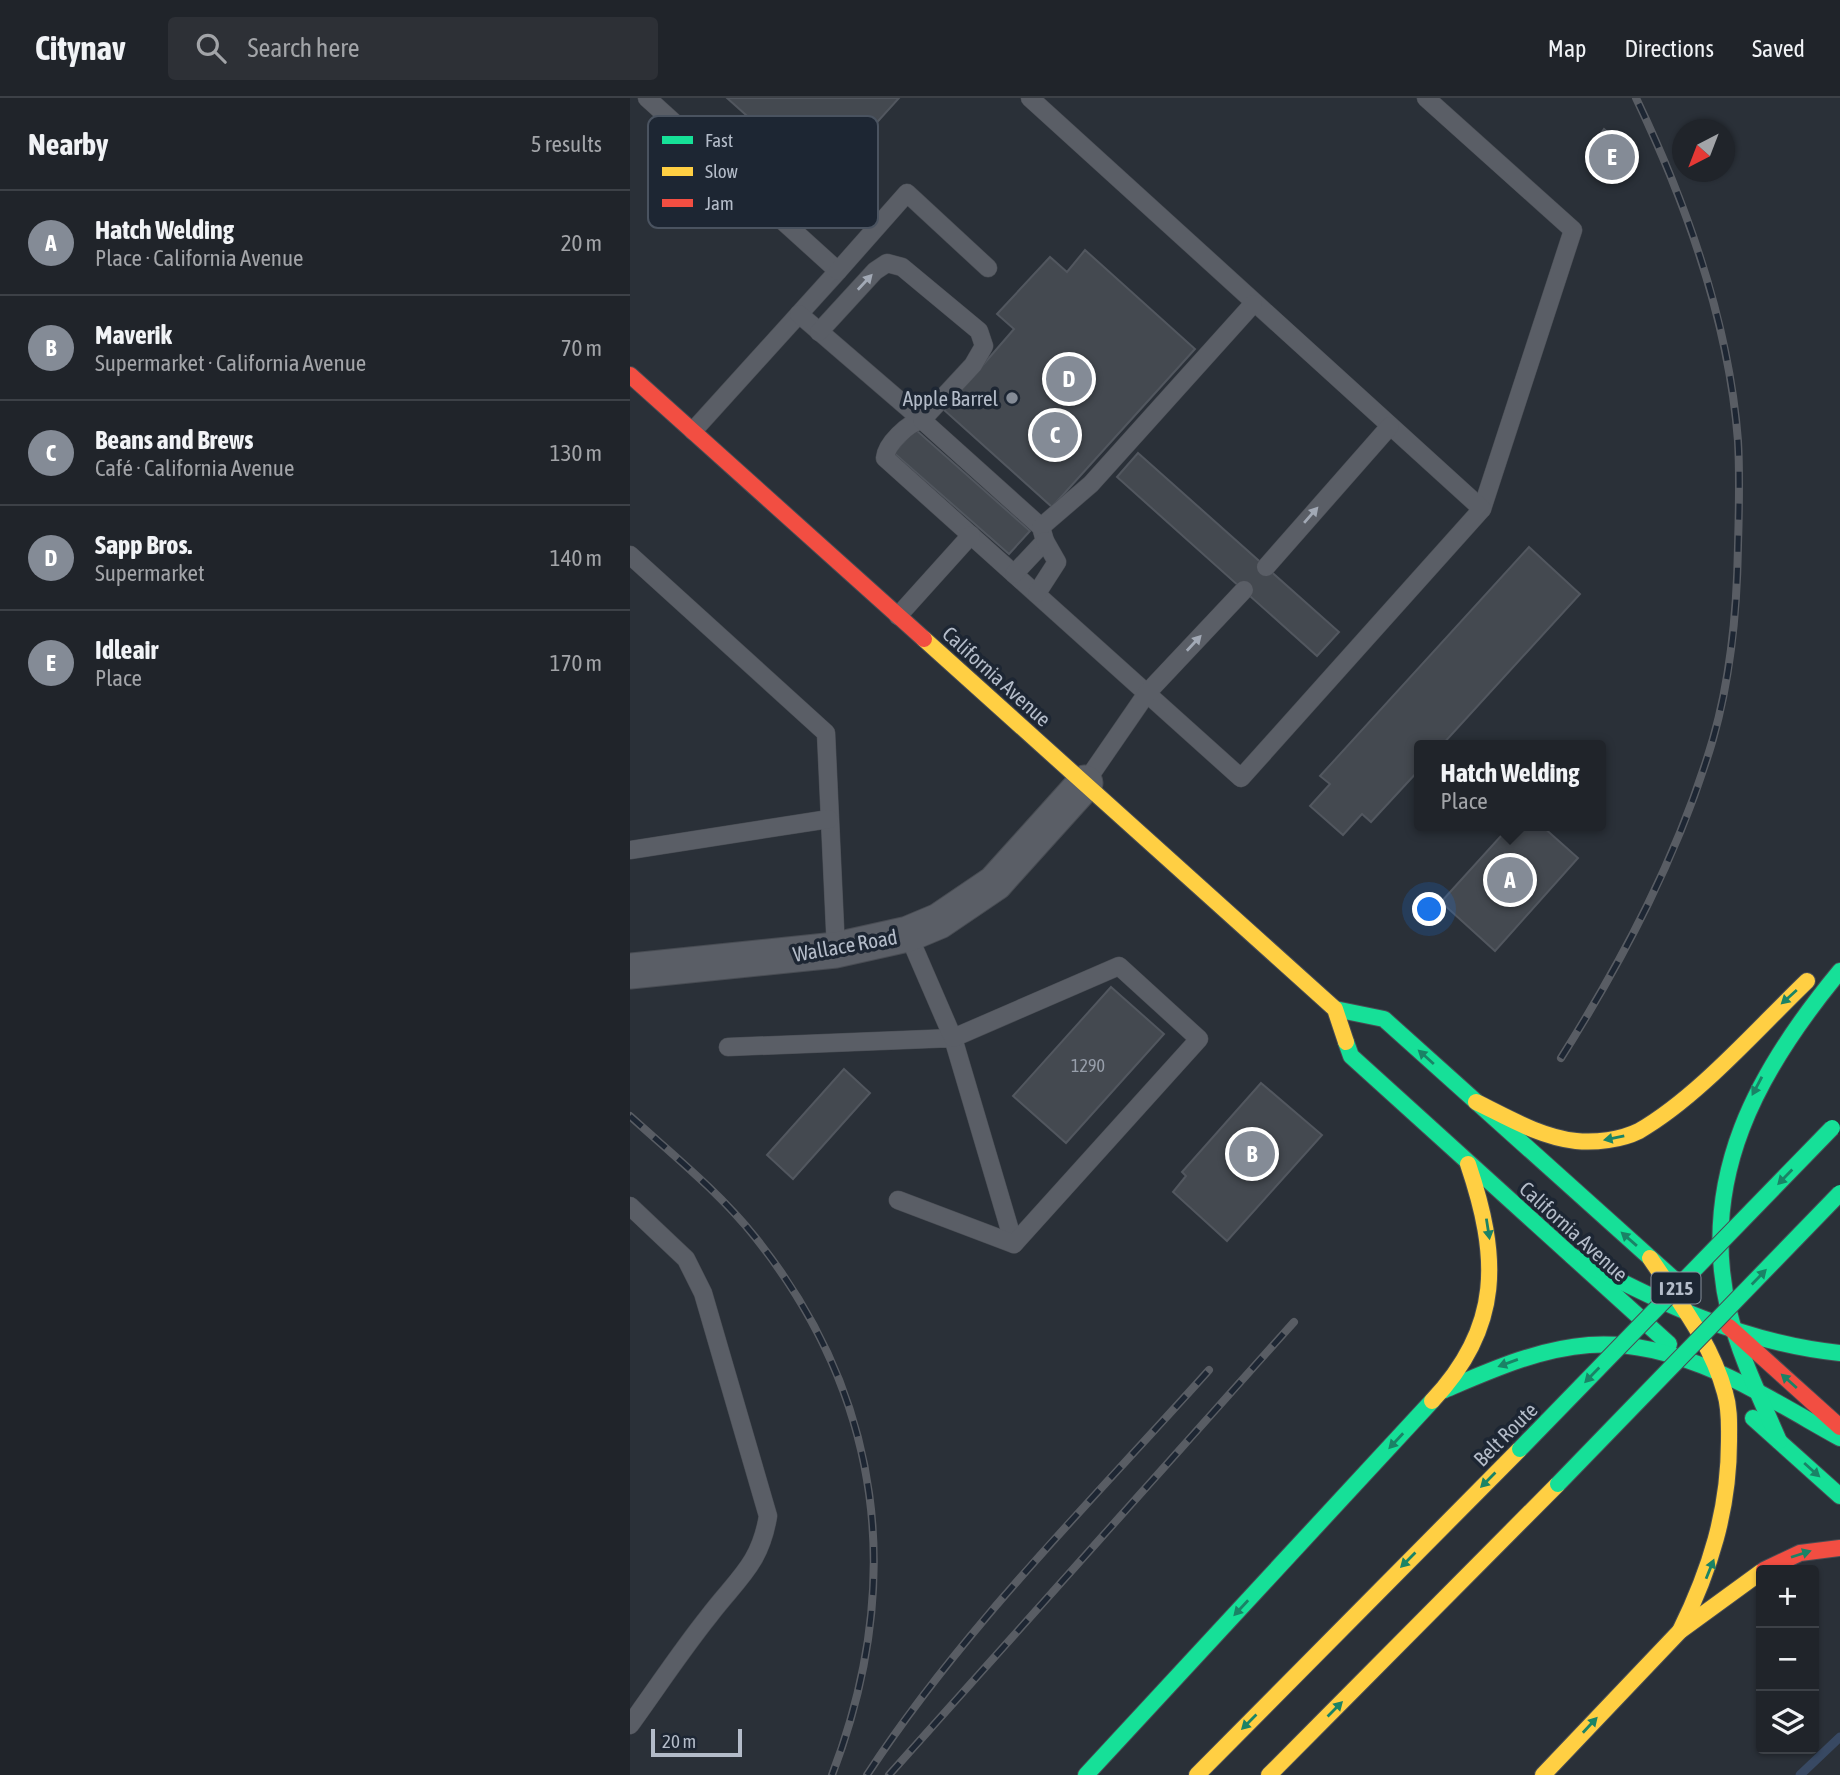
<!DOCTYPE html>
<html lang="en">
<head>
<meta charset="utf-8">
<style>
	:root { --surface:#20242a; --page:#2d3036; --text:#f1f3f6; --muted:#a2a4a8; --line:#3d4147; --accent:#848b96 }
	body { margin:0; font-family:"Asap Condensed",sans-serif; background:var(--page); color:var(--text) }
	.controls { position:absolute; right:21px; bottom:21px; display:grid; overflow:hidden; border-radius:7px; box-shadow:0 2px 5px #0004 }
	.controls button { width:63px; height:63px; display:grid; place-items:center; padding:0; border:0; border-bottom:2px solid var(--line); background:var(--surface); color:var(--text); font:35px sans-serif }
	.compass { position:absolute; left:1042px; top:21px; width:63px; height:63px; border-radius:50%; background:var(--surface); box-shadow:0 2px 5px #0004; rotate:222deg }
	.scale { position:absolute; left:21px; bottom:18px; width:91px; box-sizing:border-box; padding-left:7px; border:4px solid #b4bcc9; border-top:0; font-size:19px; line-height:24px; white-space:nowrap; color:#b4bcc9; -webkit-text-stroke:5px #1d2633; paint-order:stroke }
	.you { position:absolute; left:800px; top:812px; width:24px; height:24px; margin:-18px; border:5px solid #fff; border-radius:50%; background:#1a73e8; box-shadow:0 0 0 10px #1a73e833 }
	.badge { display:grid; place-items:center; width:46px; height:46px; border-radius:50%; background:var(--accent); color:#fff; font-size:23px; font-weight:700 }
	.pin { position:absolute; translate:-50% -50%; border:4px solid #fff; box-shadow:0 2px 7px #0006 }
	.popup { position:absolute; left:784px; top:642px; width:192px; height:91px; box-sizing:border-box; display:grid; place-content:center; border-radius:7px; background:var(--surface); filter:drop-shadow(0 2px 5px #0005); font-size:23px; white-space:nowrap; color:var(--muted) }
	.popup b { font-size:26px; color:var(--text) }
	.popup::after { content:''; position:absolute; left:50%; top:100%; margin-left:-14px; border:14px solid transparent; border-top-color:var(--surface) }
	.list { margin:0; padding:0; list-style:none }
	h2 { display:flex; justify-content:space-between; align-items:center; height:91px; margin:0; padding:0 28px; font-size:30px }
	h2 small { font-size:23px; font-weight:400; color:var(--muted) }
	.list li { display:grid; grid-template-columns:46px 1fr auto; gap:21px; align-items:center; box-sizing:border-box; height:105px; padding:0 28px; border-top:2px solid var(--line) }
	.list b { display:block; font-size:26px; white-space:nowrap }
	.list p { margin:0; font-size:23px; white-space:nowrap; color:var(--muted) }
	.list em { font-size:23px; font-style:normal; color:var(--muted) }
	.icon { flex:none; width:38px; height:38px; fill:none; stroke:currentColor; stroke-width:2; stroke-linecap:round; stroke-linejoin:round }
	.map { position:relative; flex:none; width:1210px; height:1677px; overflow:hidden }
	header { display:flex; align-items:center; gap:42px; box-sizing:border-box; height:98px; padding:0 35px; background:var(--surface); border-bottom:2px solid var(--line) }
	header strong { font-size:33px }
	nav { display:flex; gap:38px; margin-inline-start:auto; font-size:24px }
	.search { width:490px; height:63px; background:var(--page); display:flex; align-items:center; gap:18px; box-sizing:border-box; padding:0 24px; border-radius:7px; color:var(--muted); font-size:26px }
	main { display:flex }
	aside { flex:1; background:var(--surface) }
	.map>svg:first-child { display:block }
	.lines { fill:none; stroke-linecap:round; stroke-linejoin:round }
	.stream { stroke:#384963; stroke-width:9 }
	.building { fill:#444950; stroke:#52575f; stroke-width:2 }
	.lane-casing { stroke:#484c53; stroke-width:19 }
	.street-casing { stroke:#484c53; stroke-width:37 }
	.fast-casing { stroke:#484c53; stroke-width:18 }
	.slow-casing { stroke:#484c53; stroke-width:18 }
	.jam-casing { stroke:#484c53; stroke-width:18 }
	.lane { stroke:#5a5e66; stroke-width:18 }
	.street { stroke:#5a5e66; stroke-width:35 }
	.fast { stroke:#16e098; stroke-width:16 }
	.slow { stroke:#ffcf43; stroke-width:16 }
	.jam { stroke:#f24e42; stroke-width:16 }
	.rail-casing { stroke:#595d64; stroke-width:8 }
	.rail { stroke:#1d2633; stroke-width:5; stroke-dasharray:16; stroke-linecap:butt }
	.fast-bridge-casing { stroke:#474c53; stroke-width:18; stroke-linecap:butt }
	.fast-bridge { stroke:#16e098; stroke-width:16 }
	.oneway { fill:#a2a9b5 }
	.oneway2 { fill:#1a8366 }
	.poi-dot { fill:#848b96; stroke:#1d2633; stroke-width:2.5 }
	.labels { text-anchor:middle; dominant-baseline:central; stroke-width:7; stroke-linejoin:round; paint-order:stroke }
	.number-label { font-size:18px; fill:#989fab }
	.shield { fill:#1d2633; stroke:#878f9c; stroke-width:2 }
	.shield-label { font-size:19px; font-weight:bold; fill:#b4bcc9 }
	.poi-label { font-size:21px; fill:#b4bcc9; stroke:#1d2633; text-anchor:end }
	.street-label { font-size:21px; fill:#b4bcc9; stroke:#1d2633 }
	.key { fill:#1d2633; stroke:#4a5360; stroke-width:2 }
	.key-label { font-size:19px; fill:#b4bcc9 }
</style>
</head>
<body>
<header>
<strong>Citynav</strong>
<div class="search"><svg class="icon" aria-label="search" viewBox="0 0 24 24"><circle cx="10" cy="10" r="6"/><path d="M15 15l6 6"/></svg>Search here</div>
<nav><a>Map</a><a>Directions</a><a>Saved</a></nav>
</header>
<main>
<aside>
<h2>Nearby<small>5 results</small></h2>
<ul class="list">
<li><span class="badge">A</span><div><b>Hatch Welding</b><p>Place · California Avenue</p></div><em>20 m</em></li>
<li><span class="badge">B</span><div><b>Maverik</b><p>Supermarket · California Avenue</p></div><em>70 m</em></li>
<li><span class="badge">C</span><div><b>Beans and Brews</b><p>Café · California Avenue</p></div><em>130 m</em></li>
<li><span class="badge">D</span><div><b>Sapp Bros.</b><p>Supermarket</p></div><em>140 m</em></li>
<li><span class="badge">E</span><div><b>Idleair</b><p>Place</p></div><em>170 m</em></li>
</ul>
</aside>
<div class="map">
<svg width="1210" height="1677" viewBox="0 0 1210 1677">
	<rect width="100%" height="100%" fill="#2a3038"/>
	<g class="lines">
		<path class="stream" d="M1170,1677L1210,1639"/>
	</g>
	<g class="building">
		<path d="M97,0H269L192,85Z"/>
		<path d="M974,31L1007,62L990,83L957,55Z"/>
		<path d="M455,152L565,251L422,409L314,312L384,231L367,216L420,159L437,174Z"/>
		<path d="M285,331L400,433L379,456L264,355Z"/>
		<path d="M508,355L709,534L687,558L487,379Z"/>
		<path d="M899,449L950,496L812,647H789V672L741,724L732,716L713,737L680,708L700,686L690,678Z"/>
		<path d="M880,728H912L948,760L865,853L811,804Z"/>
		<path d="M481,889L534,936L436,1045L383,998Z"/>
		<path d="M214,971L240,995L163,1081L137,1057Z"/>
		<path d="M631,985L692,1037L597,1143L543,1094L556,1078L552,1074Z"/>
	</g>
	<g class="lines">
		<defs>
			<g id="lane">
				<path d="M17,0L208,173L63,333"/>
				<path d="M796,0L943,132L852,411"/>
				<path d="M208,173L277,95L358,170"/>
				<path d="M169,216L292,322C278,325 256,346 255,360L611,680L852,411L400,0"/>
				<path d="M189,234L245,173L257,165L272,169L349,233L354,248L343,267L292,322L411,429L415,443L384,476"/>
				<path d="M411,429L461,386L623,206"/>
				<path d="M0,457L196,635L206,852"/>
				<path d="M636,469L760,328"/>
				<path d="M407,495L427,464L415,443"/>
				<path d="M268,518L341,437"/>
				<path d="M455,685L517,595L614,492"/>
				<path d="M0,752L199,721"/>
				<path d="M98,949L323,940L384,1146"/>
				<path d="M268,1102L384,1146L569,941L489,868L323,940L278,836"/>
				<path d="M0,1108L56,1161L73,1195L138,1418C130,1467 107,1481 79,1518C51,1553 26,1591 0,1627"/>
			</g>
			<path id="street" d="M0,873L206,852L278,836L309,823L365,785L455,685"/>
			<g id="fast">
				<path d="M705,911L754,921L1046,1183"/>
				<path d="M716,944L721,958L1039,1246"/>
				<path d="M942,1158C1028,1204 1112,1245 1210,1255"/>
				<path d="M812,1293C859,1273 907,1251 959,1247C1049,1240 1134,1298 1210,1340"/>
				<path d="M1123,1320L1210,1398"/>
				<path d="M1149,1343C1131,1301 1110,1259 1099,1214C1067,1080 1128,972 1210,873"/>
				<path d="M456,1677L802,1303"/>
			</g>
			<g id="slow">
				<path d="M294,541L705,911L716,944"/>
				<path d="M846,1004C877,1019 910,1039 946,1043C965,1045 991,1042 1009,1033C1068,999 1127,931 1177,883"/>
				<path d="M1020,1160C1048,1202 1082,1246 1095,1295C1100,1311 1099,1327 1099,1343C1099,1412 1080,1472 1050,1533"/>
				<path d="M802,1303C873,1228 869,1158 838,1066"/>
				<path d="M567,1677L890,1351"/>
				<path d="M639,1677L928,1386"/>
				<path d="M913,1677L1050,1533L1131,1474"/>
			</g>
			<g id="jam">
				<path d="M0,277L294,541"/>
				<path d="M1099,1229L1210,1329"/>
				<path d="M1134,1472L1170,1455L1210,1450"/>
			</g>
		</defs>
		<use href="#lane" class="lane-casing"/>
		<use href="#street" class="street-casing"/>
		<use href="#fast" class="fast-casing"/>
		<use href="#slow" class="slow-casing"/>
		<use href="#jam" class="jam-casing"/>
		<use href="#lane" class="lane"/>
		<use href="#street" class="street"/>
		<use href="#fast" class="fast"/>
		<use href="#slow" class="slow"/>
		<use href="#jam" class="jam"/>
		<defs>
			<g id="rail">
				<path d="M931,960C994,860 1049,756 1083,641C1101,578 1107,514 1108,448C1109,413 1110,378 1108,343C1099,224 1057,107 1006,0"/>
				<path d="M0,1018C43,1057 89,1094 125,1139C254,1301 275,1485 202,1677"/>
				<path d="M237,1677C332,1531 463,1402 579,1272"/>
				<path d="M259,1677L664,1224"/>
			</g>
		</defs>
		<use href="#rail" class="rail-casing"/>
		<use href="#rail" class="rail"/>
		<defs>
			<g id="fast-bridge">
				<path d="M890,1351L1202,1030"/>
				<path d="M928,1386L1210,1095"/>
			</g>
		</defs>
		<use href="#fast-bridge" class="fast-bridge-casing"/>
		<use href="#fast-bridge" class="fast-bridge"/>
	</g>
	<defs><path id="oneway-solid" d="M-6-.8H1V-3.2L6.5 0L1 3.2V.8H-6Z" transform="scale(1.75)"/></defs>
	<g class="oneway">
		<use href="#oneway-solid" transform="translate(235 184) rotate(-47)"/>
		<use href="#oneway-solid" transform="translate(681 417) rotate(-49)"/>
		<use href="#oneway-solid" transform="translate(564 545) rotate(-47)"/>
	</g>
	<g class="oneway2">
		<use href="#oneway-solid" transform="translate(1159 899) rotate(138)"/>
		<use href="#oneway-solid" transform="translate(796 959) rotate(-138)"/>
		<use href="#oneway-solid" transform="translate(1127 988) rotate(118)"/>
		<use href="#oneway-solid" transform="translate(984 1040) rotate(168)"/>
		<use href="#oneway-solid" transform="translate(1155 1079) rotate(134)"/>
		<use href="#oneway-solid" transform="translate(858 1131) rotate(81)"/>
		<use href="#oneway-solid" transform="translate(999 1141) rotate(-139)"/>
		<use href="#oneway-solid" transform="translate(1129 1179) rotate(-46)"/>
		<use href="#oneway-solid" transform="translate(878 1265) rotate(160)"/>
		<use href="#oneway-solid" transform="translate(962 1277) rotate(134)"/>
		<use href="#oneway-solid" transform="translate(1159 1283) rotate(-138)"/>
		<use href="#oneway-solid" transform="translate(766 1343) rotate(133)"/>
		<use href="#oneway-solid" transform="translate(1182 1372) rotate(42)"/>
		<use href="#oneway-solid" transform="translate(858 1382) rotate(135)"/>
		<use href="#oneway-solid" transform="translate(1171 1456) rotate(-18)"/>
		<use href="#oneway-solid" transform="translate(778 1462) rotate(135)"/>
		<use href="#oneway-solid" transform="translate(1080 1471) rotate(-68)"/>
		<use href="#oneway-solid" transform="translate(611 1510) rotate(133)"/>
		<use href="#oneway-solid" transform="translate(705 1611) rotate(-45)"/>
		<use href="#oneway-solid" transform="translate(619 1624) rotate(135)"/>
		<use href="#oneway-solid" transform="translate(960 1627) rotate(-47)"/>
	</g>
	<circle class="poi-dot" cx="382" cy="300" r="7"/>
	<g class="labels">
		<g class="number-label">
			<text x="458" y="967">1290</text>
		</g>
		<rect class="shield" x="1021.5" y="1174.5" width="49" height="31" rx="5"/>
		<g class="shield-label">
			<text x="1046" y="1190">I 215</text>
		</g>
		<g class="poi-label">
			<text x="368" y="300">Apple Barrel</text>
		</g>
		<g class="street-label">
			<text transform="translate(367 578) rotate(42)">California Avenue</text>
			<text transform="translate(215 847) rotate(-10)">Wallace Road</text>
			<text transform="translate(944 1133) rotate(42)">California Avenue</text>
			<text transform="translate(875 1336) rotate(-45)">Belt Route</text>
		</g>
	</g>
	<rect x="18" y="18" width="230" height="112" rx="10" class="key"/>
	<rect x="32" y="38" width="31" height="8" fill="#16e098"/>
	<rect x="32" y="69" width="31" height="9" fill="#ffcf43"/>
	<rect x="32" y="101" width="31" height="8" fill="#f24e42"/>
	<g class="key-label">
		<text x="75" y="49">Fast</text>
		<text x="75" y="80">Slow</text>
		<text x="75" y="112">Jam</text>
	</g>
</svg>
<div class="controls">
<button>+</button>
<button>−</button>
<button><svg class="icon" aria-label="layers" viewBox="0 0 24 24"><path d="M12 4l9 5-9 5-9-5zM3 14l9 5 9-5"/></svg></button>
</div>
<svg class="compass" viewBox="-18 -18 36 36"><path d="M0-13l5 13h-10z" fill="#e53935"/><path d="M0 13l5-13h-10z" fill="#a2a4a8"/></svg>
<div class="scale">20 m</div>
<div class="you"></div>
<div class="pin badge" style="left:880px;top:782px">A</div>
<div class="popup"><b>Hatch Welding</b>Place</div>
<div class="pin badge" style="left:622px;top:1056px">B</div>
<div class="pin badge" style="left:425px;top:337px">C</div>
<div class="pin badge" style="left:439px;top:281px">D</div>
<div class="pin badge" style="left:982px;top:59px">E</div>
</div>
</main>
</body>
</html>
